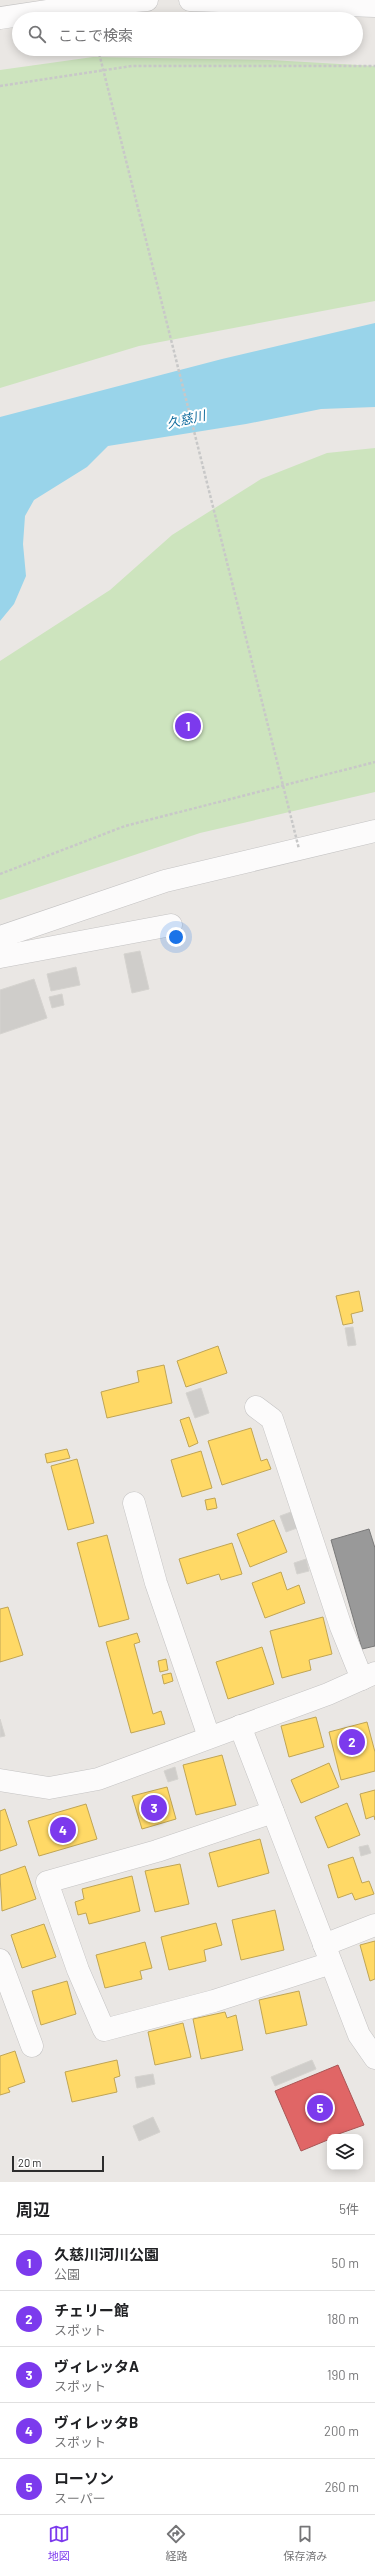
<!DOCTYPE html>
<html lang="ja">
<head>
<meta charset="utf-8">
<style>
	:root { --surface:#fff; --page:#f2f2f2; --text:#202124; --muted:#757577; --line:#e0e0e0; --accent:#7c3aed }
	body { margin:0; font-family:Barlow,"Noto Sans JP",sans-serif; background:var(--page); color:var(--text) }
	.controls { position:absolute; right:12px; bottom:12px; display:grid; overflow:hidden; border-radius:8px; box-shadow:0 2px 10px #0003 }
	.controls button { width:36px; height:36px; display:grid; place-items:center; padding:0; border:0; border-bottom:1px solid var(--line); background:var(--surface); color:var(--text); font:20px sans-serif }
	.scale { position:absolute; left:12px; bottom:10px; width:92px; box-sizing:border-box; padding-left:4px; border:2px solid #2d2d2d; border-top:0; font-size:11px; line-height:14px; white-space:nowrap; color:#2d2d2d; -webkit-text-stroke:3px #fff; paint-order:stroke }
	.you { position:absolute; left:176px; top:937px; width:14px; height:14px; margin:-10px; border:3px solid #fff; border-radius:50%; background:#1a73e8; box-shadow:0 0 0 6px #1a73e833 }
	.badge { display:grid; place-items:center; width:26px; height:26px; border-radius:50%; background:var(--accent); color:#fff; font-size:13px; font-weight:700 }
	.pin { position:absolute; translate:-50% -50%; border:2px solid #fff; box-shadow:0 1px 4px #0006 }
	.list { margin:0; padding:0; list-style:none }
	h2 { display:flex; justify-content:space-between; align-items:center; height:52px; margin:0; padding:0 16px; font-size:17px }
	h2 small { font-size:13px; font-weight:400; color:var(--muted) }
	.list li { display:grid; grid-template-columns:26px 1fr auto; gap:12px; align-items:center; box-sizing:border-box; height:56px; padding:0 16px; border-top:1px solid var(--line) }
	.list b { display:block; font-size:15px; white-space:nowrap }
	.list p { margin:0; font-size:13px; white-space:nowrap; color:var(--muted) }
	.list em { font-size:13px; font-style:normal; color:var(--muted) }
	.icon { flex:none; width:22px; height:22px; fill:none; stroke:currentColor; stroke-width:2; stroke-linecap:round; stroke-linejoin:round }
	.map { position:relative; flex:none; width:375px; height:2182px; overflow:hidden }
	.search { position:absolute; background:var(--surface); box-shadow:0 2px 10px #0003; left:12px; right:12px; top:12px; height:44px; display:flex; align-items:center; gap:10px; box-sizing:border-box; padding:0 14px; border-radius:22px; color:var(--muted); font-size:15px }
	.sheet { height:332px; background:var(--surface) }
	nav { display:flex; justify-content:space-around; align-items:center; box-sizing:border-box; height:56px; border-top:1px solid var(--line); background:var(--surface); font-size:11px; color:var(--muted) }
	nav a { display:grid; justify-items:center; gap:2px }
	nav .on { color:var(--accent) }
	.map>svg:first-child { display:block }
	.green { fill:#cde4be }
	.water { fill:#99d4ea }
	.homes { fill:#ffd966; stroke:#c0a555 }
	.shops { fill:#e06666; stroke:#a55 }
	.industry { fill:#999; stroke:#797979 }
	.building { fill:#cfcdca; stroke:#d5d3cf }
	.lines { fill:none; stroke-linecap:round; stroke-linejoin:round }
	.minor-casing { stroke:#c4c3c3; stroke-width:23 }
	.path { stroke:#c8c8c8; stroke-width:2.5; stroke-dasharray:3 2; stroke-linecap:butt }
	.minor { stroke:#fcfbfb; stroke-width:22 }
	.path-bridge { stroke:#c8c8c8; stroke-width:2.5; stroke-dasharray:3 2; stroke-linecap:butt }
	.labels { text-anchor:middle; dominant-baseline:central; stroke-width:4; stroke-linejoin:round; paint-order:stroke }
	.water-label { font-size:13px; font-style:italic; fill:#116c9d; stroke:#fff }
</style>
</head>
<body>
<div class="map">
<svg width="375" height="2182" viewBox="0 0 375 2182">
	<rect width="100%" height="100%" fill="#eae7e4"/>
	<g class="green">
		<path d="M93,57L270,60L375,66V301L139,346L0,388V70Z"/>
		<path d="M375,448V792L200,833L0,900V661L110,590L172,535L261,479L327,453Z"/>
	</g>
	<path class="water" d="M375,323V407L321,409L246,424L108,446L87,467L34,500L25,516L23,544L26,576L14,604L0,621V417L222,359Z"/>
	<g class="homes">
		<path d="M359,1291L363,1311L351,1314L353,1323L343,1325L336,1296Z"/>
		<path d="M218,1346L227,1373L186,1387L177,1361Z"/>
		<path d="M164,1365L172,1403L107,1418L101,1392L139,1382L137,1371Z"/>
		<path d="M189,1417L198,1443L189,1447L180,1420Z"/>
		<path d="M251,1428L261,1461L267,1459L271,1469L222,1485L208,1441Z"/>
		<path d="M67,1449L70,1458L47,1463L45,1454Z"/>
		<path d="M201,1451L212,1488L182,1497L171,1460Z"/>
		<path d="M77,1459L94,1523L68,1530L51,1466Z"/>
		<path d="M215,1498L217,1508L207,1510L205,1500Z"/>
		<path d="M274,1520L287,1552L250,1567L237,1534Z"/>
		<path d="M107,1535L129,1619L99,1627L77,1543Z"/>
		<path d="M232,1543L242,1574L221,1580L219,1574L187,1584L179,1559Z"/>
		<path d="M281,1572L287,1590L299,1585L305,1603L265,1618L252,1583Z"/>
		<path d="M8,1607L23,1655L0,1662V1609Z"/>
		<path d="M323,1617L332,1654L309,1660L311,1670L282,1678L270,1631Z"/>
		<path d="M137,1633L140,1642L134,1644L153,1714L161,1711L165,1724L131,1733L106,1642Z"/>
		<path d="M262,1647L274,1684L228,1699L216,1662Z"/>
		<path d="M166,1659L168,1670L160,1672L158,1661Z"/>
		<path d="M171,1673L173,1681L164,1684L162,1675Z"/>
		<path d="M316,1717L324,1747L289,1757L281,1726Z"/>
		<path d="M367,1722L375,1752V1771L341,1780L329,1732Z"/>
		<path d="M222,1755L236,1805L196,1815L183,1765Z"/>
		<path d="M329,1763L339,1787L301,1803L291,1780Z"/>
		<path d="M167,1787L176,1819L142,1829L132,1796Z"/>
		<path d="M375,1790V1820L374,1816L366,1819L360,1794Z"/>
		<path d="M347,1803L360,1835L328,1848L315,1817Z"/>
		<path d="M86,1804L97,1839L39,1856L28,1821Z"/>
		<path d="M5,1809L17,1845L0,1851V1811Z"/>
		<path d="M260,1839L269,1873L218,1887L209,1853Z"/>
		<path d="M353,1857L362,1883L369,1881L374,1894L355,1900L352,1893L338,1898L328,1865Z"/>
		<path d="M180,1864L189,1904L155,1912L145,1871Z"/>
		<path d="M25,1866L36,1899L2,1911L0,1875Z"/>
		<path d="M132,1876L140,1911L89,1924L86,1913L78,1915L75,1902L84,1899L82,1889Z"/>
		<path d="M275,1910L284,1950L241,1960L232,1920Z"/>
		<path d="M216,1923L222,1945L204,1950L206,1961L169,1970L161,1937Z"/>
		<path d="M44,1924L56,1957L22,1968L11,1935Z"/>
		<path d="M375,1941V1979L370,1981L360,1945Z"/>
		<path d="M145,1942L152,1968L140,1971L142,1979L105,1988L96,1955Z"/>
		<path d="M67,1981L76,2014L41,2025L32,1991Z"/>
		<path d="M299,1991L307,2025L266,2034L259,2000Z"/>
		<path d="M225,2012L227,2018L236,2015L243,2050L201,2059L193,2019Z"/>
		<path d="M183,2023L191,2057L155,2065L148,2032Z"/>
		<path d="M15,2051L25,2082L8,2088L10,2092L0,2095V2056Z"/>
		<path d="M117,2060L120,2076L114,2078L117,2092L72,2102L65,2072Z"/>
	</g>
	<path class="shops" d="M338,2065L364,2125L330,2137V2139L301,2151L275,2091Z"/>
	<path class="industry" d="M369,1529L375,1548V1646L362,1649L331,1540Z"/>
	<g class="building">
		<path d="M140,951L149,989L132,993L124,954Z"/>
		<path d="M76,967L80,985L51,991L47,974Z"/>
		<path d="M34,979L47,1018L0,1034V990Z"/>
		<path d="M62,994L64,1005L52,1008L49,997Z"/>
		<path d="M353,1327L356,1345L348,1346L345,1328Z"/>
		<path d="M201,1388L209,1413L195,1418L186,1393Z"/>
		<path d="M291,1512L297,1528L286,1532L280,1516Z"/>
		<path d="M306,1559L309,1571L297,1574L294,1563Z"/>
		<path d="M0,1719L5,1736L0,1737Z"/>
		<path d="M175,1767L178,1779L168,1782L164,1771Z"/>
		<path d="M368,1845L371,1853L361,1856L359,1847Z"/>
		<path d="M312,2060L316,2069L275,2086L271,2077Z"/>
		<path d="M153,2074L155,2084L137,2088L135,2077Z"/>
		<path d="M153,2117L160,2132L139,2141L133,2126Z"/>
	</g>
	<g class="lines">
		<defs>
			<g id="minor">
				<path d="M190,0L375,6"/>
				<path d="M0,18L87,5L147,0"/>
				<path d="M0,937L165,881L375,831"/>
				<path d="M0,957L171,925"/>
				<path d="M256,1407L272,1419L341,1627L362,1679"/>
				<path d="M134,1503L156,1583L209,1737"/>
				<path d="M240,1726L359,2035L375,2058"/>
				<path d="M0,1780L49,1788L98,1779L328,1694L375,1673"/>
				<path d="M273,1812L157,1851L47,1882L78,1970L104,2030L214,2001L331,1963"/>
				<path d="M324,1945L375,1925"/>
				<path d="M0,1960L32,2046"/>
			</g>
		</defs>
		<use href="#minor" class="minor-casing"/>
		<g class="path">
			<path d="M0,86L132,66H375"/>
			<path d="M0,874L125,826L375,762"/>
		</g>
		<use href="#minor" class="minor"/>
		<path class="path-bridge" d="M98,49L299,849"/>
	</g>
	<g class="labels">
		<g class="water-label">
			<text transform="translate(186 419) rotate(-13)">久慈川</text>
		</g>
	</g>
</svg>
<div class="controls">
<button><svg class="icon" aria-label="layers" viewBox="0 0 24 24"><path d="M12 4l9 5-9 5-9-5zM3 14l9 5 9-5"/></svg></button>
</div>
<div class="scale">20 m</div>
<div class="you"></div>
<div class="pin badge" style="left:188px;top:726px">1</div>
<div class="pin badge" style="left:352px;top:1742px">2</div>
<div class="pin badge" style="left:154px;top:1808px">3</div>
<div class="pin badge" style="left:63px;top:1830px">4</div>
<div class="pin badge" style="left:320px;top:2108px">5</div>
<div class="search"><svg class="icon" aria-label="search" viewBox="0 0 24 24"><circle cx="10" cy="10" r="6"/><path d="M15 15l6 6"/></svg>ここで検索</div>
</div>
<section class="sheet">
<h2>周辺<small>5件</small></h2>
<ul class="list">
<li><span class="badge">1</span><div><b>久慈川河川公園</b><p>公園</p></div><em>50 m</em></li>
<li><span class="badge">2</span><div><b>チェリー館</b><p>スポット</p></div><em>180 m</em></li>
<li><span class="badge">3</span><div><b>ヴィレッタA</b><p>スポット</p></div><em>190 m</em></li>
<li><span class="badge">4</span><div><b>ヴィレッタB</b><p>スポット</p></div><em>200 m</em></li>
<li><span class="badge">5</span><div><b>ローソン</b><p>スーパー</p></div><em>260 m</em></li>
</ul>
</section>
<nav>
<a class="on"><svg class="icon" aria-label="map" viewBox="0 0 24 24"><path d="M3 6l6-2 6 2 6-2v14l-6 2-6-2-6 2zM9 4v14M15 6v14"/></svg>地図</a>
<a><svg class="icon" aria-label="directions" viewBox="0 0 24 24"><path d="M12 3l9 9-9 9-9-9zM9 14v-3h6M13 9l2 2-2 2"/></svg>経路</a>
<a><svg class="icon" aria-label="saved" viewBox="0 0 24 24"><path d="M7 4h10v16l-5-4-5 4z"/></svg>保存済み</a>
</nav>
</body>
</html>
